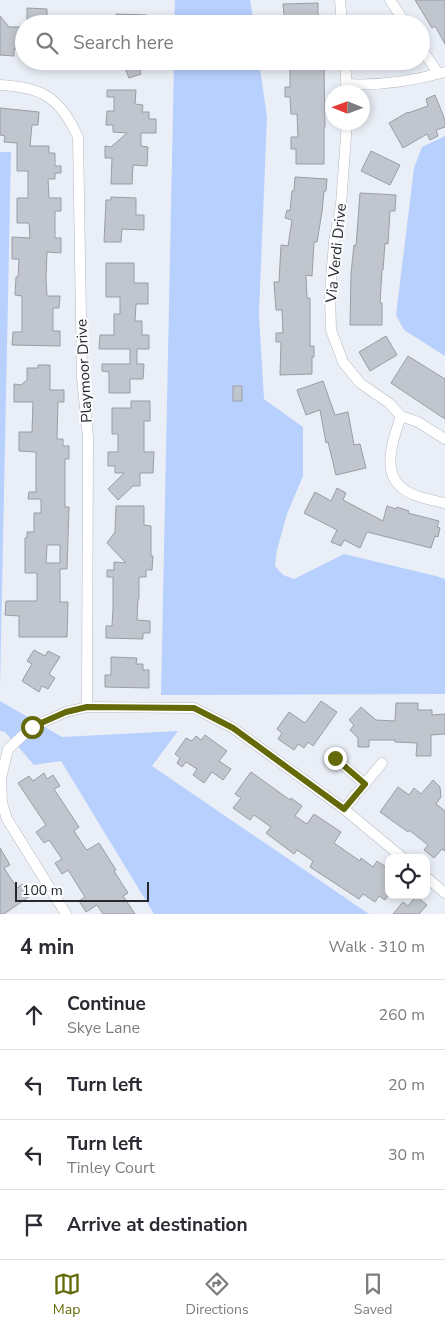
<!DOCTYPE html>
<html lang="en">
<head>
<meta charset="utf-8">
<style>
	:root { --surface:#fff; --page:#f2f2f3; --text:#2b2b33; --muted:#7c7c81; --line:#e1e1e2; --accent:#646909 }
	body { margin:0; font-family:"Nunito Sans",sans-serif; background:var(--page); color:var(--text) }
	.controls { position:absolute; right:15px; bottom:15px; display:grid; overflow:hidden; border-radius:10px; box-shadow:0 2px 8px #0003 }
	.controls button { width:45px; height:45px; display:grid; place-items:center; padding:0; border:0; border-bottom:1px solid var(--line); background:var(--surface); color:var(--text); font:25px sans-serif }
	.compass { position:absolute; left:325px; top:85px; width:45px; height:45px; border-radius:50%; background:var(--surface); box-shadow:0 2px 8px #0003; rotate:271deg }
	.scale { position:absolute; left:15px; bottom:12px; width:134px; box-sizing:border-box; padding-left:5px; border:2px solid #27282c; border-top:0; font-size:14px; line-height:18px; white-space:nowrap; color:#27282c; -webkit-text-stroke:4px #fbfcfe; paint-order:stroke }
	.stop { position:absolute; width:15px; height:15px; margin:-11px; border:4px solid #646909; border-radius:50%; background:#fff }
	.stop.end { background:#646909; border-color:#fff; box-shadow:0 1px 5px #0008 }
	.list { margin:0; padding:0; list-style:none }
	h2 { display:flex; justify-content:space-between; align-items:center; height:65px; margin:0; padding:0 20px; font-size:21px }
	h2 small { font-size:16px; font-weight:400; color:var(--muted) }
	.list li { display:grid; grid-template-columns:32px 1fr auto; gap:15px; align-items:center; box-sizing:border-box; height:70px; padding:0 20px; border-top:1px solid var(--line) }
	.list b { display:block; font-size:19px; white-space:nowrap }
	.list p { margin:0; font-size:16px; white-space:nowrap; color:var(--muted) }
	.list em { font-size:16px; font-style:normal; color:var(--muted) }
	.icon { flex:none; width:28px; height:28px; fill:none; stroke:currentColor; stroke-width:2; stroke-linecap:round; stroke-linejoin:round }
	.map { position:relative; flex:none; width:445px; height:914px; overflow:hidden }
	.search { position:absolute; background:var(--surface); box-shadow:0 2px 8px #0003; left:15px; right:15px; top:15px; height:55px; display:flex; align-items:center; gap:12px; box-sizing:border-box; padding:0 18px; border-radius:28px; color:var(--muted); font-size:19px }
	.sheet { height:345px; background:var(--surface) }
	nav { display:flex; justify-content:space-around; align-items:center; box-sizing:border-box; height:70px; border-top:1px solid var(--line); background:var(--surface); font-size:14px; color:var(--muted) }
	nav a { display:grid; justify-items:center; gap:2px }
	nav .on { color:var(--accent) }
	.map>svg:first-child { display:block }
	.green { fill:#b8d0fe }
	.building { fill:#c1c5cd; stroke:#999da5; fill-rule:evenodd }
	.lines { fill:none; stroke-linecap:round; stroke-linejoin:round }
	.minor-casing { stroke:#b5bac2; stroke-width:11 }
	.minor { stroke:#fff; stroke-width:10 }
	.route { stroke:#646909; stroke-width:6 }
	.labels { text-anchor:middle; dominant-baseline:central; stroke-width:4; stroke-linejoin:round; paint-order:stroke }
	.street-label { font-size:15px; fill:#27282c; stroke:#fbfcfe }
</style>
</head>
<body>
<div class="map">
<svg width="445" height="914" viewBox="0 0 445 914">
	<rect width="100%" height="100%" fill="#eaeff7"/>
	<g class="green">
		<path d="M175,0H250L254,24H174Z"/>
		<path d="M174,61H259L267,117L259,314L264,399L303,427V476L287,514L277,550L275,566L283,575L294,579L344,554L436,576L445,579V694L161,695Z"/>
		<path d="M445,136V356L404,330L396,315L414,168L422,147Z"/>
		<path d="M0,152H11L0,689Z"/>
		<path d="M0,701L62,737L178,731L152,766L369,914H154L61,761L34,765L5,732L0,731Z"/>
	</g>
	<g class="building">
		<path d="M415,0H445V44L435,26L432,28Z"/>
		<path d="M318,3V24H285L283,4Z"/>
		<path d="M27,8L47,9V16H60V24H27Z"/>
		<path d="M116,14L147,15V24H116Z"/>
		<path d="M0,16L9,27H22L21,49H14V56L0,55Z"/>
		<path d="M290,61H322V68H324L325,127H324V164H296V149H291V137H298L297,114H291L290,97H285V87H290Z"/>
		<path d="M138,64L141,74L129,78L125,68Z"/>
		<path d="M107,90H136L135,104L143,105L142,112H149V119H156V133H141V146L148,147L147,166L133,165L132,184H111L112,158H105V146L111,147L127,133L113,132V125H106L107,111H114V97H107Z"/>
		<path d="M435,95L445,120V127L436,130L438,136L430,140L427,134L403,148L389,123L408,112V113L428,106L426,99Z"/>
		<path d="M0,108L39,112L38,125H32L30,146H49V153H55V166H61V173H55V179H48L49,198H61V211H55V238H61V253L47,252L46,278L47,296H60L59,308H53V331H60V346L12,345L13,332H22V296L15,295L16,277H18L19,259H12V237L30,238L29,223H17V198H28V171H17V143L4,142L5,136L0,135Z"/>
		<path d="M371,151L400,165L390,185L361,171Z"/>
		<path d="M295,177L327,179L326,191H324L322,212L317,242H314L312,276L306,275L307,298H310V346H314V357H312V374L280,375L281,342H276V333H283L282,310H276L274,282H279L281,245L288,246L292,220L285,218L287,210L290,211L292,191H294Z"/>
		<path d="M360,193L396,195L395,211H390L388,244L385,243L383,270H382L380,303H382V325H350L351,273L354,245L356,246Z"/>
		<path d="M111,197L136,198V215H144V230L122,229L121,242H104L106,200H111Z"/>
		<path d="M106,263H134V283H148V304H136L135,321H142V335H149V349H137V364H144L143,379H130V393H109V372L102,371V364H130V349H99L100,335H114V314H120V297H106Z"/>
		<path d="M386,336L397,355L370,371L359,352Z"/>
		<path d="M408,356L445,379V419L391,383Z"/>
		<path d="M38,365H50V390H64V402H58L57,439H63V446H69V459H65V507H69L67,569H60V602H68L67,637H19V616L5,615L6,601H37V573H25V538H27V532H34V513H41V499H28L29,492H36V452L19,451V432H32L33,402H14V384L21,385L27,380V368H38ZM47,545H60V563H46Z"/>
		<path d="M323,381L335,415L348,412L354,445L360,444L366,468L336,475L328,442L326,443L320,410L306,415L297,390Z"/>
		<rect x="233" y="386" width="9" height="15"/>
		<path d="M131,401H150V421H144V452H154L153,473H140V486H133L118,500L108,489L124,473H115V466H108V452H118V434H112V408H131Z"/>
		<path d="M337,488L346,493L343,500L383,521L387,506L396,509L397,507L409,511L408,513L439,521L437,527L440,528L438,537L435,536L431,548L367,532L360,548L344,540L341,546L331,542L337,530L304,513L315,492L331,501Z"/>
		<path d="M116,506H144V525L151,526V556H153L152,570H146V577H139V599H138L137,620L150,621V633H143V639L106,638V626H112L113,608V577H107V570H114V562L126,563L107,543L115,532Z"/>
		<path d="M34,650L45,656L48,651L60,657L49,674L55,678L48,689L42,686L39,692L22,681L32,664L27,661Z"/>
		<path d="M111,657L137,658L136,664H143V670H149V688L105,687V675H111Z"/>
		<path d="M321,701L337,712L313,746L308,742L304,748L298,744L294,750L278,739L282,733L277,729L289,712L305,723Z"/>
		<path d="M396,703H418V710H432V715L445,714V734L431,735V756H416L417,743L395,742V740H369V747H358V738L350,730L354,725L349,720L361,707L376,720L395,721Z"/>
		<path d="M205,735L227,751L219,761L231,769L223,780L212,772L204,783L193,775L197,769L186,762L182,767L177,763L180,758L175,754L186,738L192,741L196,736L201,740Z"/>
		<path d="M251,772L290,800L291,798L302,806L295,816L307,824L314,814L341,832L334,843L360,861L361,858L373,867L377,861L389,869L385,875L389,877V894L385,900L379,896L375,902L363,894L359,899L310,867L313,861L297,850L294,854L266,833L271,827L254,815L250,820L233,808L241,798L235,794Z"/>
		<path d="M44,773L47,779L53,775L60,786L54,789L79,827L74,831L83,845L87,850L99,843L116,870L114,871L128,893L123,896L135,914H103L97,905L86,912L79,901L85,897L68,870L62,874L55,863L62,859L49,840L44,843L36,832L46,825L18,783L29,776L33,781Z"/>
		<path d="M433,780L440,787L441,797L436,804L445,811V851L442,849L434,858L424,850L428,845L409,830L408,832L380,812L398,787L409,795L414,788L421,794Z"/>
		<path d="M0,848L10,865L4,868L17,888L22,884L30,896L4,914H0Z"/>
		<path d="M416,896L427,905L419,914H393L403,902L408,906Z"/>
	</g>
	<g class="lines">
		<defs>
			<g id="minor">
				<path d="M340,0L342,24"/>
				<path d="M390,0L406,24"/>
				<path d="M421,48L438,73"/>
				<path d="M345,61L347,92"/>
				<path d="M346,84C380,86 412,81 445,72"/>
				<path d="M0,85C43,87 60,98 78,137L82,378L88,437L87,707"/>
				<path d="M347,122L341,205L334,242L330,293L331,330L343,362L360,383L389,403L401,416L418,422L445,439"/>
				<path d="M401,416C394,437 381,470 401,487C412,497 431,500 445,503"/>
				<path d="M335,758L365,784"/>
				<path d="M344,809L382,763"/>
				<path d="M426,877L445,893"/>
				<path d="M66,914L7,819L2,803L1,778L8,749L32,727L66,712L87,707L194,708L233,728L344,809L403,858"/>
			</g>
		</defs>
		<use href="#minor" class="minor-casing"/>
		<use href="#minor" class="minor"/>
	</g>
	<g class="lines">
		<path class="route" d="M32,727L66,712L87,707L194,708L233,728L344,809L365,784L335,758"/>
	</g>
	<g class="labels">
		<g class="street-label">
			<text transform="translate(336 253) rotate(-84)">Via Verdi Drive</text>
			<text transform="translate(84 371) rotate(-93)">Playmoor Drive</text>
		</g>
	</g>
</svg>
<div class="controls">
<button><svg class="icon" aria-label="locate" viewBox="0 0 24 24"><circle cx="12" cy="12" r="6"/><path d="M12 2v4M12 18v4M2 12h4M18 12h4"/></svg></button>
</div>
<svg class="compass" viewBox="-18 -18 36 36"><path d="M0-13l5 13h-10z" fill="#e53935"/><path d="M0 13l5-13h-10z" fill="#7c7c81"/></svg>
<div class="scale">100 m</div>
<div class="stop" style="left:32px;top:727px"></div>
<div class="stop end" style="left:335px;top:758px"></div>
<div class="search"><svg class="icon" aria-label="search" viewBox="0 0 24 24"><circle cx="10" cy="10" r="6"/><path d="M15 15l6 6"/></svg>Search here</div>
</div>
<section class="sheet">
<h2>4 min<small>Walk · 310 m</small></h2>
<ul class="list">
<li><svg class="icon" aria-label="ahead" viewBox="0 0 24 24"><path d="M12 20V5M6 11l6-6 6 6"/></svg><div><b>Continue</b><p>Skye Lane</p></div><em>260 m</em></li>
<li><svg class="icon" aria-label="left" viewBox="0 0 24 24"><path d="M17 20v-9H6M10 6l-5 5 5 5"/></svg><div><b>Turn left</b></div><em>20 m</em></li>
<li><svg class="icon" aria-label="left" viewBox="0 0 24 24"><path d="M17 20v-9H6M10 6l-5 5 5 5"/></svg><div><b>Turn left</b><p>Tinley Court</p></div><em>30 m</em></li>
<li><svg class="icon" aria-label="arrive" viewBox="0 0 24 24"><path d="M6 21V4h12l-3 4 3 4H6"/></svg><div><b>Arrive at destination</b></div></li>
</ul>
</section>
<nav>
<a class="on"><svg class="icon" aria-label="map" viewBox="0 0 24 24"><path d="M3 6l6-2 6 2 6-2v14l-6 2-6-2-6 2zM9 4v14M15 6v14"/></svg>Map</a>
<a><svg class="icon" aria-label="directions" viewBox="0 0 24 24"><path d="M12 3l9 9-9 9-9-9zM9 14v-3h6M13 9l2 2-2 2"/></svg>Directions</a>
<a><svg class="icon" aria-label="saved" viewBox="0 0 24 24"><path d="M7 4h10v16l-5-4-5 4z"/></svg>Saved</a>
</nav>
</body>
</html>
